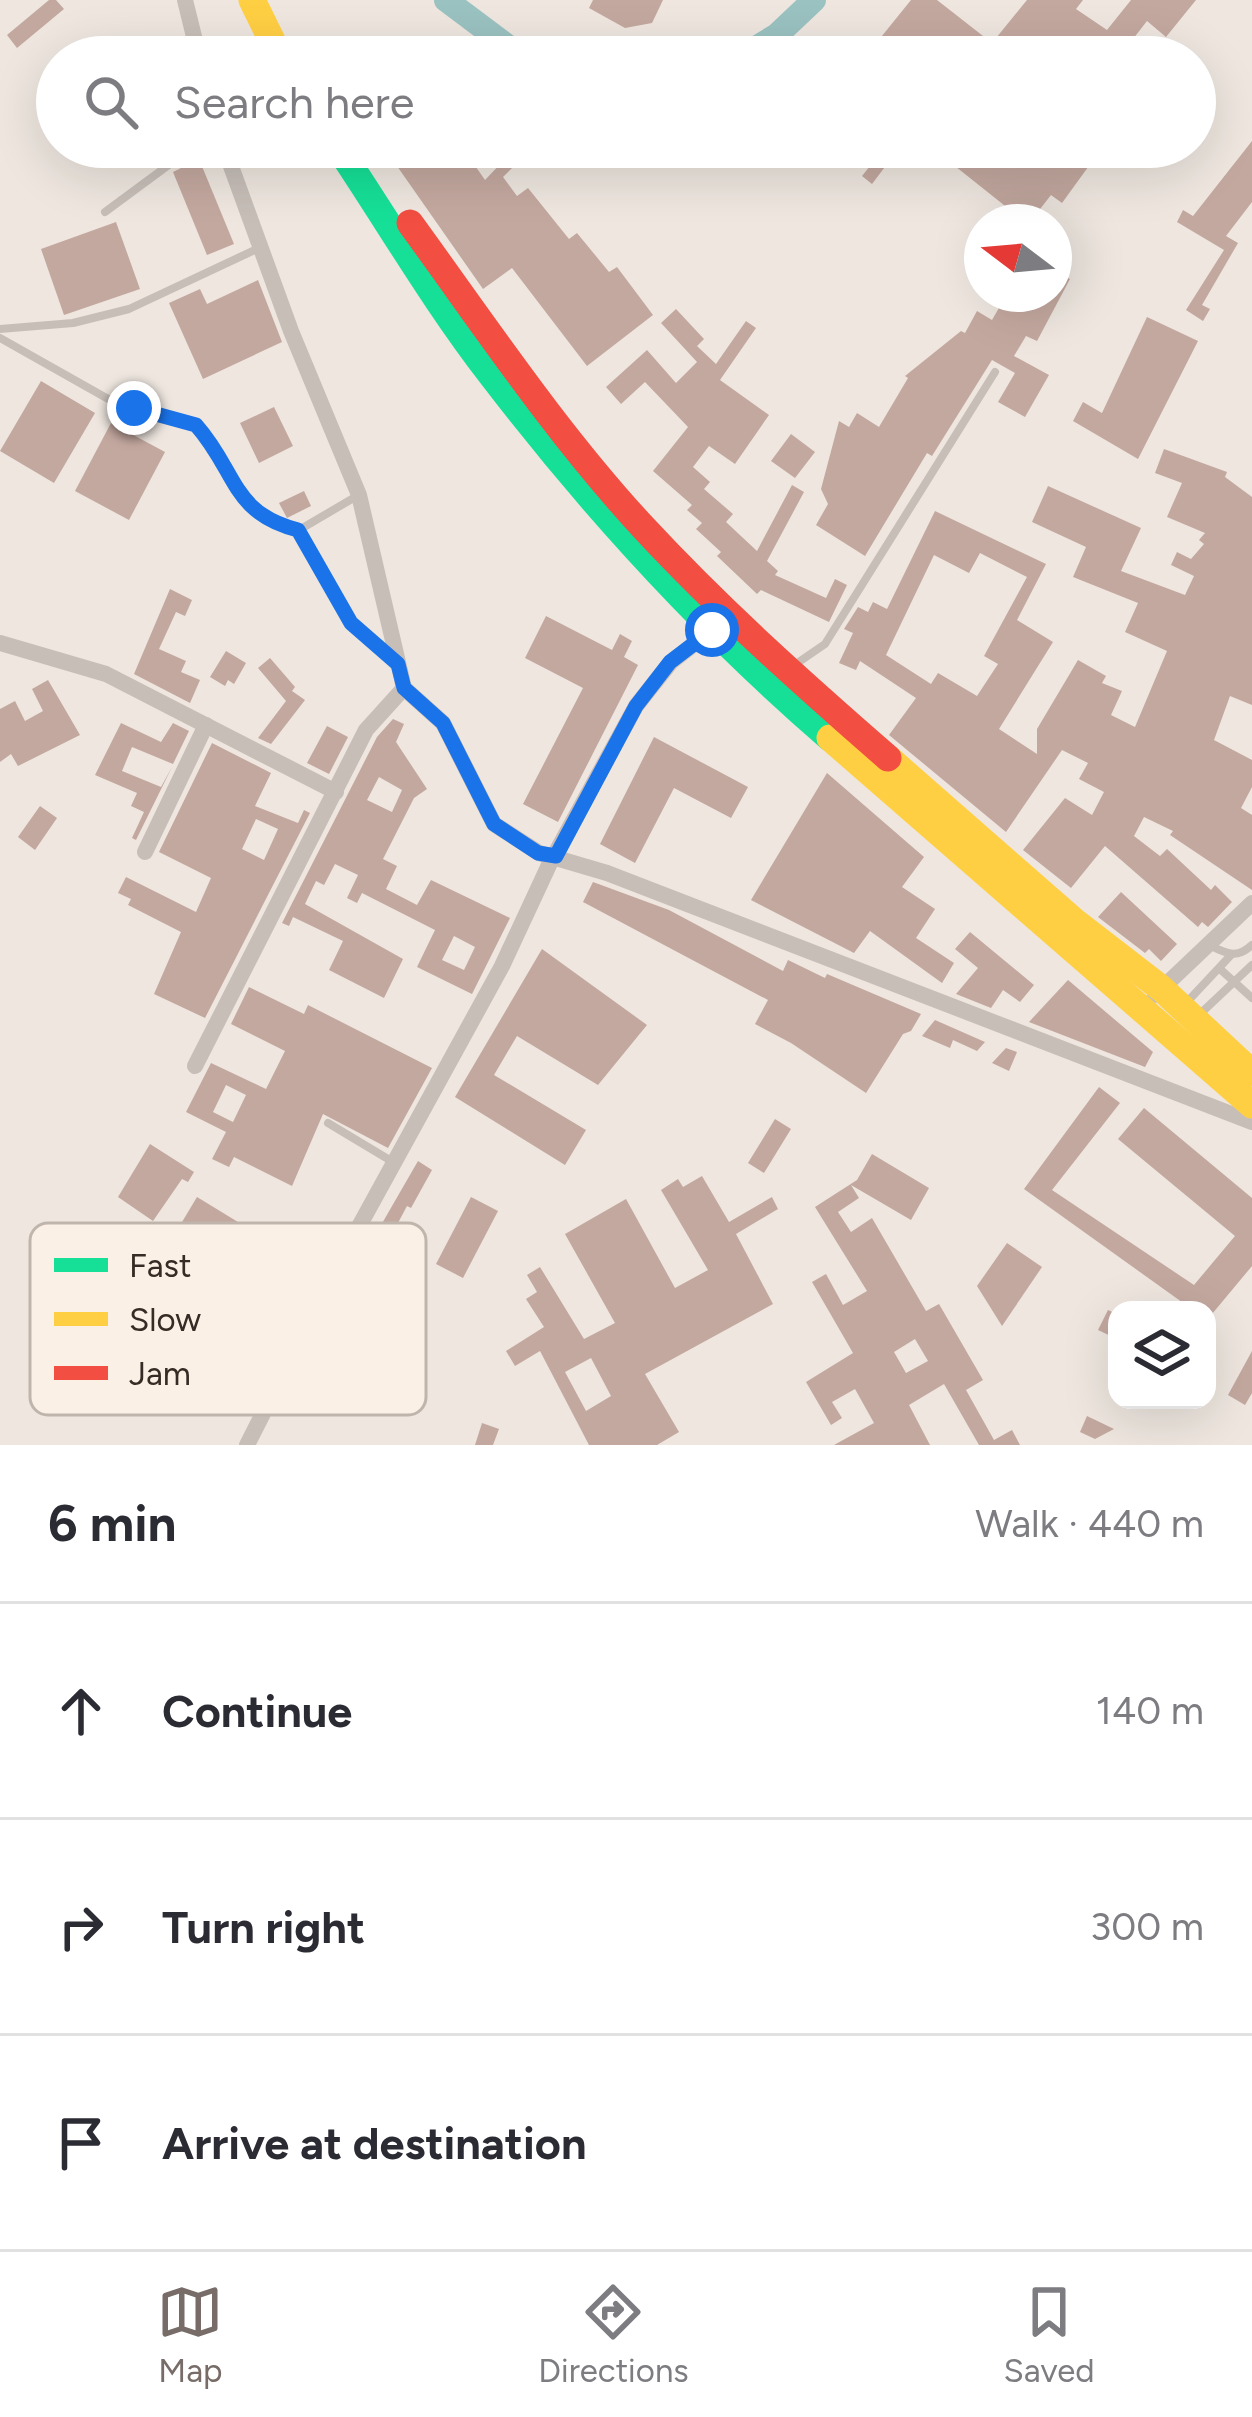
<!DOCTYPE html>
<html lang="en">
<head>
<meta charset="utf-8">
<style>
	:root { --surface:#fff; --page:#f7f7f7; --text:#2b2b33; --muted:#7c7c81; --line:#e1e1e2; --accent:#776c67 }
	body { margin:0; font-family:Figtree,sans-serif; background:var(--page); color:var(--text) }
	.controls { position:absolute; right:36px; bottom:36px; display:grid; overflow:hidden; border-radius:24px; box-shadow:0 12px 48px #0002 }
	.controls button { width:108px; height:108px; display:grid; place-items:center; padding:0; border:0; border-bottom:3px solid var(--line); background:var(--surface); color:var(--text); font:60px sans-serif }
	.compass { position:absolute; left:964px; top:204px; width:108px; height:108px; border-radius:50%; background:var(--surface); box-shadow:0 12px 48px #0002; rotate:286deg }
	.stop { position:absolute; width:36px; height:36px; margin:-27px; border:9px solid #1a73e8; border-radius:50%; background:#fff }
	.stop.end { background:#1a73e8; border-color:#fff; box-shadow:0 3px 12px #0008 }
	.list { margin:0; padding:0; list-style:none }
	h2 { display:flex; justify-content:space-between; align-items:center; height:156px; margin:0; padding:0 48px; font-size:51px }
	h2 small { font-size:39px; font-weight:400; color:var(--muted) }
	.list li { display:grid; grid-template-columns:78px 1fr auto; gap:36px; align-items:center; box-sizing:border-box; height:216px; padding:0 48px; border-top:3px solid var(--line) }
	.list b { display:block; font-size:45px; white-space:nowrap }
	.list em { font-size:39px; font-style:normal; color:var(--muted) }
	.icon { flex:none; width:66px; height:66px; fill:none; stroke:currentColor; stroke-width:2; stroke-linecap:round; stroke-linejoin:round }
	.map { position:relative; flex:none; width:1252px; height:1445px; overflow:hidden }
	.search { position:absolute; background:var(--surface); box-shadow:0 12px 48px #0002; left:36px; right:36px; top:36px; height:132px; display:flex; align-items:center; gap:30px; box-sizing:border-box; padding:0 42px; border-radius:66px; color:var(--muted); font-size:45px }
	.sheet { height:804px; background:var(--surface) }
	nav { display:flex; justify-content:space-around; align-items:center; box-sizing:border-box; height:168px; border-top:3px solid var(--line); background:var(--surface); font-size:33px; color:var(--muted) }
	nav a { display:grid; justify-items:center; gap:6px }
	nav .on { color:var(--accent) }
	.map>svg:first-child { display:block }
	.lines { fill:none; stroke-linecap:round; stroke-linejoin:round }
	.river { stroke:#9ac2c0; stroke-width:24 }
	.building { fill:#c3a89f; fill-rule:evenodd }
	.lane { stroke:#c7beb8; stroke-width:8 }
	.street { stroke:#c7beb8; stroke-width:16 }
	.fast { stroke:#16e098; stroke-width:27 }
	.slow { stroke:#ffcf43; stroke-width:27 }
	.jam { stroke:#f24e42; stroke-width:27 }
	.route { stroke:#1a73e8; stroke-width:15 }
	.key { fill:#fbf0e6; stroke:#c0b5ac; stroke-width:3 }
	.key-label { font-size:33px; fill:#372b26 }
</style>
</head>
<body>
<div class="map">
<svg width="1252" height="1445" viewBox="0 0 1252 1445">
	<rect width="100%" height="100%" fill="#eee6df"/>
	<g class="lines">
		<g class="river">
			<path d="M446,0L522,57"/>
			<path d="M741,57L777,35L814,0"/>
		</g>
	</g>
	<g class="building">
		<path d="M49,0H56L64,9L17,48L7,35Z"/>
		<path d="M593,0H663L652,23L625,28L589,8Z"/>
		<path d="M911,0H937L992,43L1027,0H1083L1076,9L1107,30L1131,0H1196L1166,37L1147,21L1119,57H865Z"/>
		<path d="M1252,141V202L1226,236L1238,243L1202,305L1210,309L1203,321L1186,310L1224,250L1177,222L1183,210L1193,216Z"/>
		<path d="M424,147H462L485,180L506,158L514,166L503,177L517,196L528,188L569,239L577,233L609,272L617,267L653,315L587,366L512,268L483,289L397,166Z"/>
		<path d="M858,147H900L872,184L862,176L870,166Z"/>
		<path d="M931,147H1092L1099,152L1062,203L1051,195L1030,222H1015L1019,217Z"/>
		<path d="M199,159L234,244L207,255L173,172Z"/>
		<path d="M116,222L140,289L64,315L41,249Z"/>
		<path d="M1054,270L1070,279L1037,341L1026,336L1014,356L1049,375L1025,417L998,402L1015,373L992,360L932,456L927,453L865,556L816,525L828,504L821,489L839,421L849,427L857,413L879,427L908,378L905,376L961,331L965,333L977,311L992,320L1007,294H1054Z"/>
		<path d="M258,280L282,342L203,379L169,303L200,289L207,304Z"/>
		<path d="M676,309L704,339L697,346L716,364L746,321L756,328L720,380L769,415L735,464L709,446L693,467L710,482L704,489L733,514L726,522L757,551L792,485L804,492L767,561L778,571L775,575L826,598L835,579L847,585L829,622L761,590L757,594L717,556L721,552L696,529L702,523L687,510L692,505L653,471L688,427L645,382L621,404L606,387L647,350L676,383L697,362L661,323Z"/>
		<path d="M1147,317L1198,341L1138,459L1073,421L1083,402L1102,413Z"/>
		<path d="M41,381L95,413L54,483L0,451Z"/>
		<path d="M274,407L293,446L259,463L240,423Z"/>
		<path d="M111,423L165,452L129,520L75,491Z"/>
		<path d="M791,434L815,452L795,478L771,461Z"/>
		<path d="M1164,449L1227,472L1225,477L1252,497V705L1230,696L1214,740L1252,760V787L1241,808L1252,815V890L1170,835L1173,831L1144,817L1134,836L1160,856L1167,849L1211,890L1215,885L1232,902L1208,927L1202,922L1198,927L1105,846L1071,888L1023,850L1065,798L1092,815L1104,792L1079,779L1088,763L1062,750L1006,832L889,735L916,698L860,661L856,670L839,663L853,633L844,629L858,607L868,612L873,602L887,609L935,511L1046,564L1017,620L1053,642L999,729L1037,754V729L1078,660L1106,676L1102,683L1122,691L1111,715L1135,727L1167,651L1125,632L1138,603L1073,577L1086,547L1032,522L1048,486L1141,528L1121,571L1185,595L1194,576L1171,565L1177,552L1191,559L1204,544L1199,540L1205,533L1167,517L1182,483L1155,473ZM980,553L1027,577L984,656L998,664L977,696L938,673L931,684L886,655L934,555L969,573Z"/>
		<path d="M304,491L311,506L287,518L279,503Z"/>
		<path d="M170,589L192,600L185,616L176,612L159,649L186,661L181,672L200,680L190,703L134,674Z"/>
		<path d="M546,616L612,650L620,634L632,641L624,657L638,665L558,822L523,804L583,688L525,658Z"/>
		<path d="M226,651L246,663L234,684L228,680L225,686L210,677Z"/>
		<path d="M270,658L295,687L292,691L305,700L271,744L258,738L286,701L258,668Z"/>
		<path d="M48,680L80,735L18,766L11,754L0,762V709L15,701L25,721L43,711L32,689Z"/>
		<path d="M393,719L404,724L396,742L427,789L414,798L383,859L397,866L386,889L417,905L431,880L510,918L472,994L417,967L435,930L362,893L357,903L347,898L358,875L335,864L324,885L316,881L305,904L403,959L384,998L329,970L343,941L293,917L289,926L282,923L377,737ZM379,777L402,790L392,812L367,800ZM454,936L475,947L464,970L442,960Z"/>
		<path d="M121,723L161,742L173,723L189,731L173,764L132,747L122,771L161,787L172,767L136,840L132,838L144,812L131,806L137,793L95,775Z"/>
		<path d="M327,726L348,737L329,774L307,763Z"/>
		<path d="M654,737L748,787L731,818L674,788L635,863L600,844Z"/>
		<path d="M212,743L271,773L255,806L298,823L304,810L310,813L205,1018L154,994L181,932L128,905L131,899L118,893L126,877L196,912L211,878L159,852ZM256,819L278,829L264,860L242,849Z"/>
		<path d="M827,773L924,857L902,887L935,909L916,938L954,963L942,983L870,931L854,953L751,900Z"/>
		<path d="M40,806L57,818L35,850L18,837Z"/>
		<path d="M593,882L669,910L783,971L788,960L825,978L827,974L921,1014L911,1031L903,1034L866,1093L791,1043L755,1024L768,1000L583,902Z"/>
		<path d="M1121,892L1177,944L1161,961L1149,949L1145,953L1098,917Z"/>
		<path d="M970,932L1034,985L1020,1002L1003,990L991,1008L956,994L978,968L955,949Z"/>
		<path d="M542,949L647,1025L598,1085L517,1036L494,1075L586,1130L565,1165L455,1097Z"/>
		<path d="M1068,980L1153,1052L1145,1067L1029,1022Z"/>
		<path d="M249,987L304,1014L308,1005L432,1068L388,1148L323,1114L292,1186L234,1157L229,1167L212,1159L226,1132L186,1112L211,1063L266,1089L285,1051L231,1024ZM226,1085L246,1095L233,1122L213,1112Z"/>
		<path d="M935,1020L985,1042L977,1051L953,1040L950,1048L922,1036Z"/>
		<path d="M1006,1048L1017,1052L1009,1071L992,1063Z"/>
		<path d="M1099,1087L1120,1103L1052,1190L1194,1285L1235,1236L1118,1139L1144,1108L1252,1198V1266L1207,1320V1310H1193L1024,1189Z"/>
		<path d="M775,1119L791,1129L764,1173L748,1163Z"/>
		<path d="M150,1144L194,1172L188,1182L182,1179L153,1221L118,1197Z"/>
		<path d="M872,1154L929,1188L911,1220L851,1185L859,1198L838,1212L851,1232L872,1218L926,1311L939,1304L983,1380L966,1390L994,1440L1012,1430L1020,1445H979L944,1384L909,1405L930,1445H834L874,1423L855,1389L832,1402L842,1418L831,1425L806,1382L853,1353L812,1282L826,1274L843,1305L867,1291L815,1207L857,1180ZM915,1339L928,1361L906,1373L894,1352Z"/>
		<path d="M418,1161L432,1170L411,1208L407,1206L382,1253L369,1246Z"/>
		<path d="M702,1176L729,1222L772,1197L778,1209L736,1234L773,1304L645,1374L679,1432L657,1445H589L540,1351L515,1366L506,1351L544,1327L526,1299L537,1292L527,1275L540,1267L584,1339L615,1323L565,1234L626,1199L675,1288L708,1270L661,1190L678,1179L683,1187ZM591,1358L611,1396L586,1411L565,1372Z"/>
		<path d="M197,1197L320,1272L287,1327L164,1252Z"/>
		<path d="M471,1197L498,1211L463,1278L436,1264Z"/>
		<path d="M1007,1243L1042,1267L1002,1326L977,1286Z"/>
		<path d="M1108,1310L1117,1314V1339L1098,1330Z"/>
		<path d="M1252,1351V1393L1245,1405L1228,1395Z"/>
		<path d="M1087,1416L1114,1429L1095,1439L1080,1432Z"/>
		<path d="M482,1423L499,1429L493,1445H475Z"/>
	</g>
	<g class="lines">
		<g class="lane">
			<path d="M105,212L193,147"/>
			<path d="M0,329L73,323L129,309L259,248"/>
			<path d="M0,338L110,400L197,425L255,513L273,523L299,530L351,623L392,659"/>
			<path d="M299,530L357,496"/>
			<path d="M793,666L825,644L995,372"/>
			<path d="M1211,946C1228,954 1237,959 1252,945"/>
			<path d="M1220,969L1252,998"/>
			<path d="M1187,1002L1231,955"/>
			<path d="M1200,1014L1252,965"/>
			<path d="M328,1123L393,1162"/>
		</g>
		<g class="street">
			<path d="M185,0L199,57"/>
			<path d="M224,147L291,331L359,495L404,688L443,723L494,824L539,853L607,873L1252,1122"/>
			<path d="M0,643L106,674L336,792"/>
			<path d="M145,852L206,725"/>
			<path d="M1155,995L1252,903"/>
			<path d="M195,1066L366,730L404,688"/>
			<path d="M247,1445L345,1252L502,966L549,865L636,706L671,662L712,630"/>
		</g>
		<path class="fast" d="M338,147C389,223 436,304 492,376C593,508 705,630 830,738"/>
		<g class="slow">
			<path d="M252,0L280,57"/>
			<path d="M830,738L1252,1105"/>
			<path d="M888,758L1074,921L1162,989L1252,1073"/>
		</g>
		<path class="jam" d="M410,223C485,326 556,433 643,527C720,610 803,684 888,758"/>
	</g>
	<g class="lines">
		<path class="route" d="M134,408L196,425C237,471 231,513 298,530L351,623L398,664L404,688L443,723L494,824L538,853L556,856L636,706L670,662L712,630"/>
	</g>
	<rect x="30" y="1223" width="396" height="192" rx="18" class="key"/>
	<rect x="54" y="1258" width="54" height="14" fill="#16e098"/>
	<rect x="54" y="1312" width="54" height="14" fill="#ffcf43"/>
	<rect x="54" y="1366" width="54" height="14" fill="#f24e42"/>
	<g class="key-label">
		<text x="129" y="1277">Fast</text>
		<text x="129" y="1331">Slow</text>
		<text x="129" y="1385">Jam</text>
	</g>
</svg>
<div class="controls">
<button><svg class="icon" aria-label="layers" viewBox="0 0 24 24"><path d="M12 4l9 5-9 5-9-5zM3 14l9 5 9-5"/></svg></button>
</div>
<svg class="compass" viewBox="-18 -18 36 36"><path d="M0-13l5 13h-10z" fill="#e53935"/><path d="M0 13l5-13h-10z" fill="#7c7c81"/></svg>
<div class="stop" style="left:712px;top:630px"></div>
<div class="stop end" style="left:134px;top:408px"></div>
<div class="search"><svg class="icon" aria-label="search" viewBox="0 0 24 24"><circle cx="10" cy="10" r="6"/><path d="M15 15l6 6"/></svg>Search here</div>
</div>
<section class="sheet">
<h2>6 min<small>Walk · 440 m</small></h2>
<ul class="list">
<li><svg class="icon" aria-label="ahead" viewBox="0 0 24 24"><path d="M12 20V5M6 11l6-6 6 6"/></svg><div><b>Continue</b></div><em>140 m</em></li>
<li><svg class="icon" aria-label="right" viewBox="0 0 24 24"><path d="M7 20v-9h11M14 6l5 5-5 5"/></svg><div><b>Turn right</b></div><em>300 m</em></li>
<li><svg class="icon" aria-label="arrive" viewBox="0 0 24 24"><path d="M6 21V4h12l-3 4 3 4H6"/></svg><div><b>Arrive at destination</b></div></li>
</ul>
</section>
<nav>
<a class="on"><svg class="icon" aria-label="map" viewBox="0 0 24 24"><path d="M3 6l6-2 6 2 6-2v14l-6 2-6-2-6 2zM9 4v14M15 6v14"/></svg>Map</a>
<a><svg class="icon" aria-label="directions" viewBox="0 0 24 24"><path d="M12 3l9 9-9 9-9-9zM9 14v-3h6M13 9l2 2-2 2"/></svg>Directions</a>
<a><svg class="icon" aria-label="saved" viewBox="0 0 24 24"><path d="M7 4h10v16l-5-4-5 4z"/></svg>Saved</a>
</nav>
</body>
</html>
